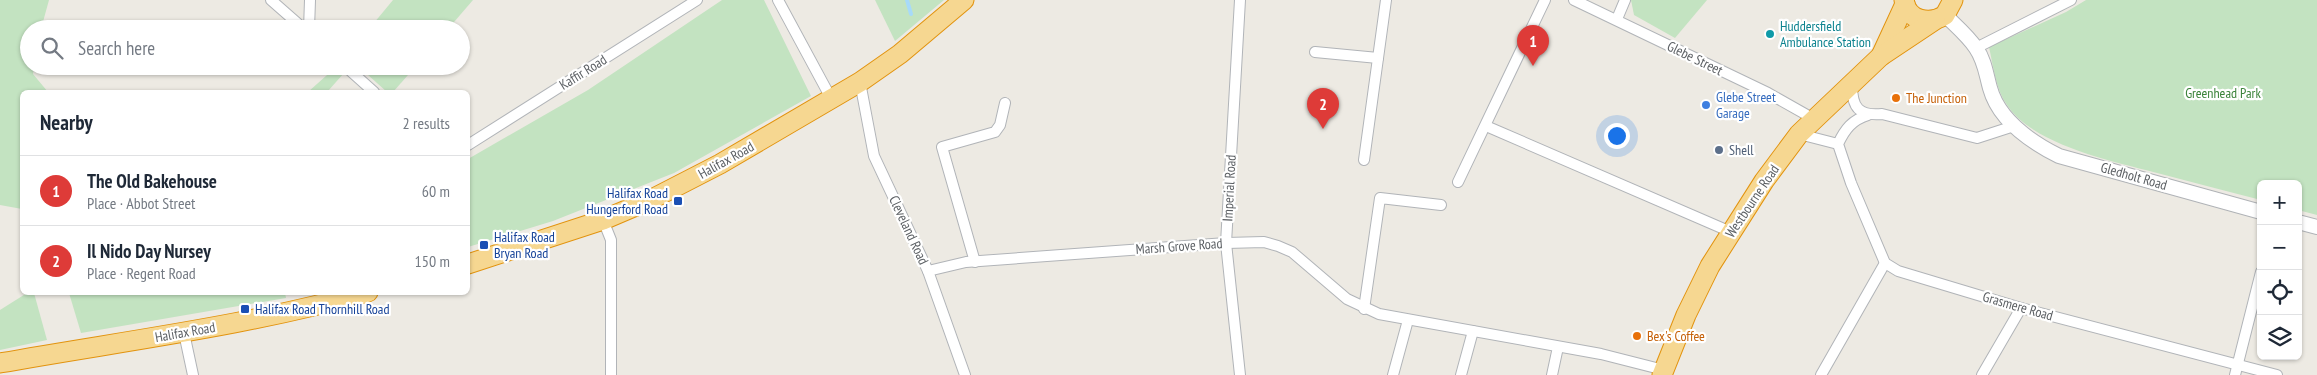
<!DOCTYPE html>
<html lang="en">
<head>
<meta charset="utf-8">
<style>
	:root { --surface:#fff; --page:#f2f2f3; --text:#1f2937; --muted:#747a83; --line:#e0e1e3; --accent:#de3b38 }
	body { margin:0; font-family:"PT Sans Narrow",sans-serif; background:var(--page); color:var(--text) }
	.controls { position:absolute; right:15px; bottom:15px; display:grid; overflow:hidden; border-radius:8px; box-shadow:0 1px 4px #0004 }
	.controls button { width:45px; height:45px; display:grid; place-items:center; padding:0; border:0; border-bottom:1px solid var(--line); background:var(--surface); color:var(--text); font:25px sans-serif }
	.you { position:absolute; left:1616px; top:135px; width:18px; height:18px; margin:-12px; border:4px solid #fff; border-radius:50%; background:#1a73e8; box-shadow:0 0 0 8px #1a73e833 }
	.badge { display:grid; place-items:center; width:32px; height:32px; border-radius:50%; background:var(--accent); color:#fff; font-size:16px; font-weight:700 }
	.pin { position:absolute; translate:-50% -41px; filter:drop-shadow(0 1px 2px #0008) }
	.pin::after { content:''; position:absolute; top:26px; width:18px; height:15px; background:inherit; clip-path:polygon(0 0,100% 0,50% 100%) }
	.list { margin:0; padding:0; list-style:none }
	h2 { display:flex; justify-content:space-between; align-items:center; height:65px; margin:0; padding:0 20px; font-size:21px }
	h2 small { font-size:16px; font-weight:400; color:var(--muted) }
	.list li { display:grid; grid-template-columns:32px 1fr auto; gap:15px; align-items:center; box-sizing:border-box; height:70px; padding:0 20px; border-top:1px solid var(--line) }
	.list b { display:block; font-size:19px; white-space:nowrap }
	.list p { margin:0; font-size:16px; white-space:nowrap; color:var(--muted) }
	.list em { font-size:16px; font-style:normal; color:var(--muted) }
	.icon { flex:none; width:28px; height:28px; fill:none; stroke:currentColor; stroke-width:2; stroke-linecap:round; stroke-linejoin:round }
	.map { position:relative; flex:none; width:2317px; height:375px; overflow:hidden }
	.search { position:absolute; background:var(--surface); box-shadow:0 1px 4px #0004; left:20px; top:20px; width:450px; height:55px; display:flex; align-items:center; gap:12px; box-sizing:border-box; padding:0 18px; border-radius:28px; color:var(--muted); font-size:19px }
	.panel { position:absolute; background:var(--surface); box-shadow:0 1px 4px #0004; left:20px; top:90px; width:450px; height:205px; border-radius:8px }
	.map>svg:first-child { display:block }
	.green { fill:#c3e3c1 }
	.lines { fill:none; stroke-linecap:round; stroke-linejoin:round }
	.stream { stroke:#a7daf9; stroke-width:4 }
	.street-casing { stroke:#b1b4b8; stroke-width:12 }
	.secondary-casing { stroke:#b0b3b7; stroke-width:16 }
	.highway-casing { stroke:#e2930e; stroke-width:21 }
	.street { stroke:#fff; stroke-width:10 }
	.secondary { stroke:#fff; stroke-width:14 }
	.highway { stroke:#f6d791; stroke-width:19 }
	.culture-dot { fill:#0f9aa8; stroke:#fff; stroke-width:2 }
	.food-dot { fill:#e8710a; stroke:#fff; stroke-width:2 }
	.shop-dot { fill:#3f7fe0; stroke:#fff; stroke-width:2 }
	.service-dot { fill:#5c6f8a; stroke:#fff; stroke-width:2 }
	.transit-dot { fill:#1a4fb4; stroke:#fff; stroke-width:2 }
	.labels { text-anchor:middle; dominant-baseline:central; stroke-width:4.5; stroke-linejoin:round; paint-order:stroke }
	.culture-label { font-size:14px; fill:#0d838f; stroke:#fff; text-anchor:start }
	.street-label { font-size:14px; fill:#5b5f63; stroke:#fff }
	.park-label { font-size:14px; fill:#3b833a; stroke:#fff }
	.shop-label { font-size:14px; fill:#366cbe; stroke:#fff; text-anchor:start }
	.food-label { font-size:14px; fill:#c56008; stroke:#fff; text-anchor:start }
	.service-label { font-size:14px; fill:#4e5e75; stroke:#fff; text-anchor:start }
	.transit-label { font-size:14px; fill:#164399; stroke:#fff; text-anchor:start }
</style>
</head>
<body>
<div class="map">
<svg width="2317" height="375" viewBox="0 0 2317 375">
	<rect width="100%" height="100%" fill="#edeae3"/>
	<g class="green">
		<path d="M0,0H49L41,29H29V66H34L33,74L48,92H22V209L0,205Z"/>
		<path d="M393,0H473L448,29H369Z"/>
		<path d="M722,0H764L811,96L674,173L553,221L468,247V159L588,90Z"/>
		<path d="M875,0H944L895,41Z"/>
		<path d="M1631,0H1707L1675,38L1634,15Z"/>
		<path d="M2086,0H2317V215L2298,210V184H2261V200C2227,191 2194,183 2161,174C2116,162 2034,146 2007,105C1996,90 1993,65 1989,47L2066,12Z"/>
		<path d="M358,66H416L393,92H387Z"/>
		<path d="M336,67L344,73L328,91L329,92H308Z"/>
		<path d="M27,293H34L47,340L0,350V310Z"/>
		<path d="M285,293L286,298L81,333L69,293Z"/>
	</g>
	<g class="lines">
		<path class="stream" d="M907,0L911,14"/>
		<defs>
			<g id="street">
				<path d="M271,0L304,29"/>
				<path d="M778,0L832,100"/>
				<path d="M1574,0L1768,93L1814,119"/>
				<path d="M1617,19L1625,0"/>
				<path d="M309,29L310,0"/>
				<path d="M1976,48L2071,0"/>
				<path d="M1315,52L1378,58"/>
				<path d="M345,66L374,92"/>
				<path d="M860,82L874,156L928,271L965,375"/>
				<path d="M1852,85C1852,108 1859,116 1882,114L1977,138L2014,126"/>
				<path d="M1868,115C1852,120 1845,129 1838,144L1851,183L1885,263L1898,271L2021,308L2277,375"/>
				<path d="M1486,126L1731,232"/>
				<path d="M1799,134L1838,144"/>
				<path d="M468,145L697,0"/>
				<path d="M1364,160L1386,0"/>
				<path d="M1458,182L1545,0"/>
				<path d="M603,220L611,240V375"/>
				<path d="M975,262L942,147L995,132L1000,125L1005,103"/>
				<path d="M928,271L966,262L1226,243L1264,242L1278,246L1292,252L1347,299L1379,314L1601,354L1664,370"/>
				<path d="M1364,309L1380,198L1441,205"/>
				<path d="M184,333L193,375"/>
				<path d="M1240,375L1226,243L1240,0"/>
				<path d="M1393,375L1408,320"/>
				<path d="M1461,375L1473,331"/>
				<path d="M1552,375L1558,347"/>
				<path d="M1821,375L1885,263"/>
				<path d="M1982,375L2021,308"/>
				<path d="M2235,375L2261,272"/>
			</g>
			<g id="secondary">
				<path d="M1945,15C1955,25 1968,36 1976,48C1985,61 1986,74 1990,88C1999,121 2031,142 2059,156L2261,212"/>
				<path d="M2298,222L2317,227"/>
			</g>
			<g id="highway">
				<path d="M1904,0C1907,21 1930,25 1945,15L1953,0"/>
				<path d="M1881,56L1905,4"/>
				<path d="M468,264L603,220L650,200L720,164L860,82L900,54L964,0"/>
				<path d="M0,363C123,341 247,326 368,292"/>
				<path d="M1662,375L1686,315L1710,266L1764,181L1799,134L1881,56L1935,20"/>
			</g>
		</defs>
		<use href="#street" class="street-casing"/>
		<use href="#secondary" class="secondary-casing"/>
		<use href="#highway" class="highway-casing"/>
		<use href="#street" class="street"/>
		<use href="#secondary" class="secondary"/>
		<use href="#highway" class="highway"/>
	</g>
	<circle class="culture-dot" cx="1770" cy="34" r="5"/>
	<g class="food-dot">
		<circle cx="1896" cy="98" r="5"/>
		<circle cx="1637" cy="336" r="5"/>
	</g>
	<circle class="shop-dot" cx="1706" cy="105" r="5"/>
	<circle class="service-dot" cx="1719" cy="150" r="5"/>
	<g class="transit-dot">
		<rect x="673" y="196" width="10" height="10" rx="2.5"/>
		<rect x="479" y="240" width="10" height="10" rx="2.5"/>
		<rect x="240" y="304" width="10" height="10" rx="2.5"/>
	</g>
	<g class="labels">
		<g class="culture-label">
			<text x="1780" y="26">Huddersfield<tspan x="1780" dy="16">Ambulance Station</tspan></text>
		</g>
		<g class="street-label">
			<text transform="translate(1695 58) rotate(26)">Glebe Street</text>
			<text transform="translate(583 72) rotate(-32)">Kaffir Road</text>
			<text transform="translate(726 160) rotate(-29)">Halifax Road</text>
			<text transform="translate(2134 176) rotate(16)">Gledholt Road</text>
			<text transform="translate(1229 188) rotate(-87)">Imperial Road</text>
			<text transform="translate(1752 201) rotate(-56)">Westbourne Road</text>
			<text transform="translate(909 230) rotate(65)">Cleveland Road</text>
			<text transform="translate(1179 246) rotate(-4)">Marsh Grove Road</text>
			<text transform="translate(2018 306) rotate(16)">Grasmere Road</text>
			<text transform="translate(185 332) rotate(-10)">Halifax Road</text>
		</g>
		<g class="park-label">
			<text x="2223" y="93">Greenhead Park</text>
		</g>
		<g class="shop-label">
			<text x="1716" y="97">Glebe Street<tspan x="1716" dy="16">Garage</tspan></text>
		</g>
		<g class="food-label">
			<text x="1906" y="98">The Junction</text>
			<text x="1647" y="336">Bex's Coffee</text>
		</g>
		<g class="service-label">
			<text x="1729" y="150">Shell</text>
		</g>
		<g class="transit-label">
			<text x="668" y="193" text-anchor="end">Halifax Road<tspan x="668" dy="16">Hungerford Road</tspan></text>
			<text x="494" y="237">Halifax Road<tspan x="494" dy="16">Bryan Road</tspan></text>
			<text x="255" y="309">Halifax Road Thornhill Road</text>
		</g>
	</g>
</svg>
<div class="controls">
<button>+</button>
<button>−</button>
<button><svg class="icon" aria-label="locate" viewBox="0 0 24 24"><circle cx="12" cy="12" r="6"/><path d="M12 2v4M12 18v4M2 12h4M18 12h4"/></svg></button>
<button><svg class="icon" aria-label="layers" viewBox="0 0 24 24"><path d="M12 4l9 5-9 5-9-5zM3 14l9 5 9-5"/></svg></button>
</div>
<div class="you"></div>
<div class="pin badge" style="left:1533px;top:66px">1</div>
<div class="pin badge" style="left:1323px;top:129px">2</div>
<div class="search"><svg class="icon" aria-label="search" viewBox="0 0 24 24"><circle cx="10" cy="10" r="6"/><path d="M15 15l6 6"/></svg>Search here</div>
<section class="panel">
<h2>Nearby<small>2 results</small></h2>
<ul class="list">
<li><span class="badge">1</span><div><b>The Old Bakehouse</b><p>Place · Abbot Street</p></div><em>60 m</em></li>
<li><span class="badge">2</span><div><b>Il Nido Day Nursey</b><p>Place · Regent Road</p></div><em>150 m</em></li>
</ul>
</section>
</div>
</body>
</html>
